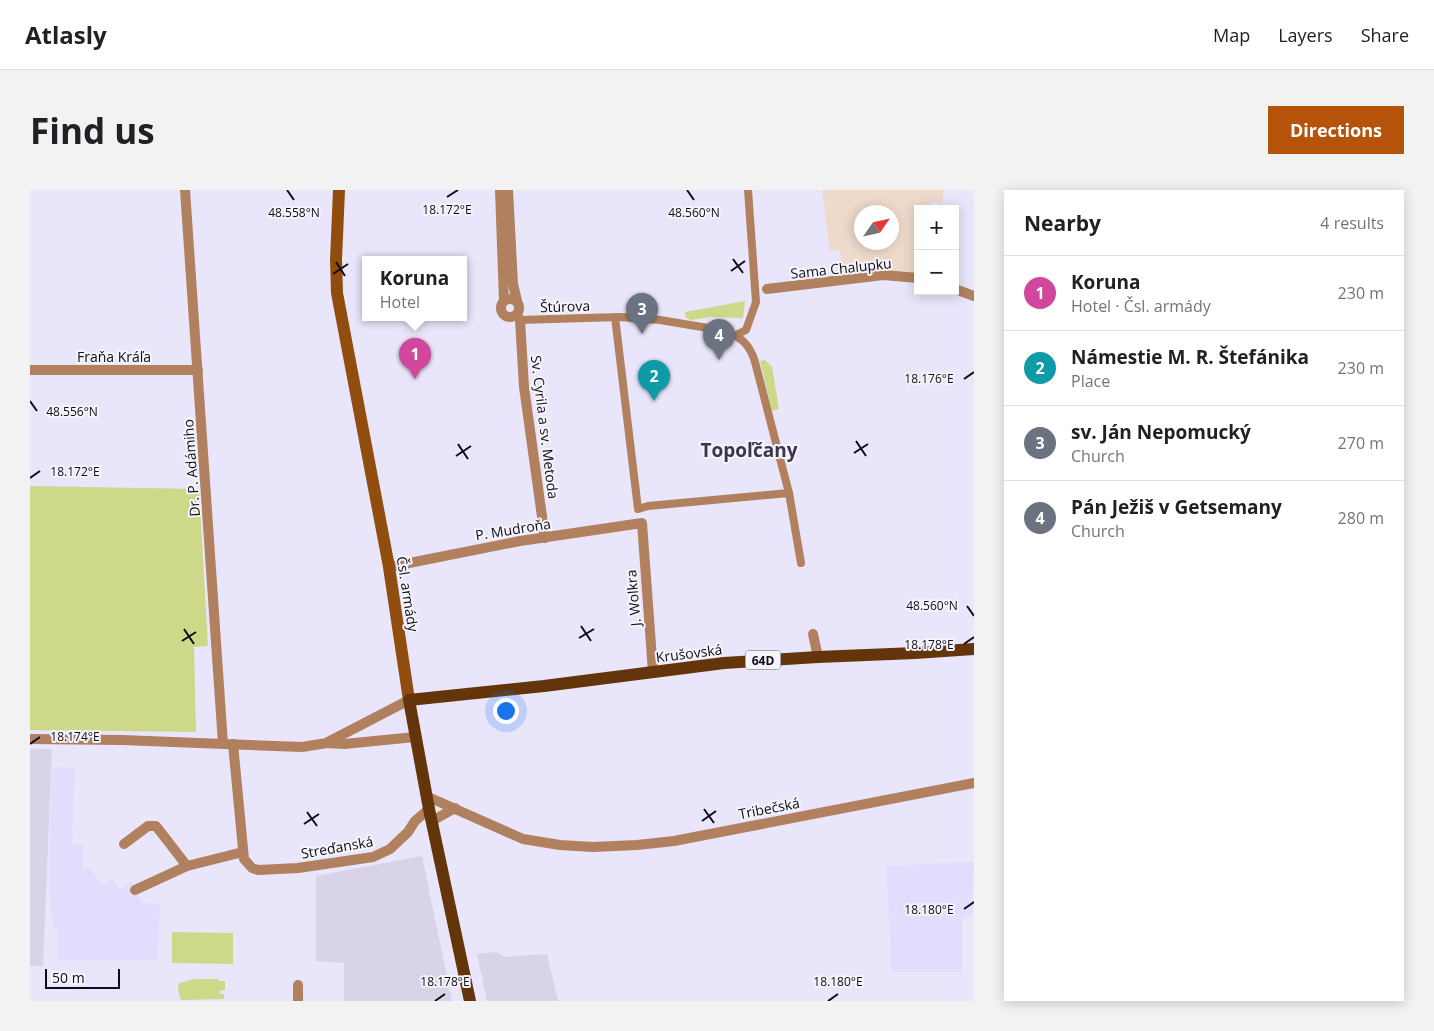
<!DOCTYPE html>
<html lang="en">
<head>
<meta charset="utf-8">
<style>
	:root { --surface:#fff; --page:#f2f2f2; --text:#202124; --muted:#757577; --line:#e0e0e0; --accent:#b45309 }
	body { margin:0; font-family:"Open Sans",sans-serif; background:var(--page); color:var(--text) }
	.controls { position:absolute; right:15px; top:15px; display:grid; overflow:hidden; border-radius:0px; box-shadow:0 2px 12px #0003 }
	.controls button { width:45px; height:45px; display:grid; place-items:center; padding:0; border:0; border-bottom:1px solid var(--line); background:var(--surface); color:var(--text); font:25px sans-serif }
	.compass { position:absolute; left:824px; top:15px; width:45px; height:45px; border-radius:50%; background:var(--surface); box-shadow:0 2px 12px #0003; rotate:56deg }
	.scale { position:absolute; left:15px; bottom:12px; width:75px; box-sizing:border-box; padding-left:5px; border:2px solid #0f0c17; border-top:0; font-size:14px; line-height:18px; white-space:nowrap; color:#0f0c17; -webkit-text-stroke:4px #f6f4fb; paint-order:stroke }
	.you { position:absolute; left:475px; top:520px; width:18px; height:18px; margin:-12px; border:4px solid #fff; border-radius:50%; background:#1a73e8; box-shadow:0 0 0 8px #1a73e833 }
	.badge { display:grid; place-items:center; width:32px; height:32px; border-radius:50%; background:var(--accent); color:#fff; font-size:16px; font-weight:700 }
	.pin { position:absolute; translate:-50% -41px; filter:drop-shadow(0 1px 2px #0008) }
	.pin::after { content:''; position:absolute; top:26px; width:18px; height:15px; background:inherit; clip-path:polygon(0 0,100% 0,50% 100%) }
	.popup { position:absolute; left:332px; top:66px; width:105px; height:65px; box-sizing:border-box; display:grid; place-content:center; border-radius:0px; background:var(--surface); filter:drop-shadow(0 1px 4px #0005); font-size:16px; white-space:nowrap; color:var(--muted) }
	.popup b { font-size:19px; color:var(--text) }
	.popup::after { content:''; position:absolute; left:50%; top:100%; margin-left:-10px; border:10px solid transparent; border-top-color:var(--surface) }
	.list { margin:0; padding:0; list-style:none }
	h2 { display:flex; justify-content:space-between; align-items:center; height:65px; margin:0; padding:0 20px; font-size:21px }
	h2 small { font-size:16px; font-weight:400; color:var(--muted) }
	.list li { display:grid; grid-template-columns:32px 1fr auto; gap:15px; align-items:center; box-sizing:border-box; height:75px; padding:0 20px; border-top:1px solid var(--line) }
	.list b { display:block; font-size:19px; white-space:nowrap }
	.list p { margin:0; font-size:16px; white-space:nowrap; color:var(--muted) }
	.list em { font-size:16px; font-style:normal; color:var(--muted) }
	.map { position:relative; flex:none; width:944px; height:811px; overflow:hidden; border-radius:0px }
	header { display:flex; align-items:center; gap:30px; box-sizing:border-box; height:70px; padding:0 25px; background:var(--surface); border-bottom:1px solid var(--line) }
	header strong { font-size:24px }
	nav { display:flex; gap:28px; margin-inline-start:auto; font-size:18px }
	.intro { display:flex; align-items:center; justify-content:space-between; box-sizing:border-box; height:120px; padding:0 30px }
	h1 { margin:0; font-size:35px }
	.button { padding:12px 22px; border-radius:0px; background:var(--accent); color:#fff; font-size:18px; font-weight:700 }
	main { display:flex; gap:30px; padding:0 30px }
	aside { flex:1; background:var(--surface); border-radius:0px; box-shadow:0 2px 12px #0003 }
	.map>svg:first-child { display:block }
	.commercial { fill:#d8d3e7 }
	.built { fill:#e3dcfd }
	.education { fill:#eedacb; fill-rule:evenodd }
	.green { fill:#cdd988 }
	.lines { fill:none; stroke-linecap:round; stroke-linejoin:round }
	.pedestrian { stroke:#b0805f; stroke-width:8 }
	.minor { stroke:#b0805f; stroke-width:10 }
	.secondary { stroke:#904d0e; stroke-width:12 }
	.primary { stroke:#64350b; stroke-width:12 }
	.ticks { fill:none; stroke:#0f0c17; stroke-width:2 }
	.labels { text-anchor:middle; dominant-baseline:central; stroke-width:4; stroke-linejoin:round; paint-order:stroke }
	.shield { fill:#f6f4fb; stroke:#54525b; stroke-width:1 }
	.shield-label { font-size:12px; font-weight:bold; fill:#0f0c17 }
	.street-label { font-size:14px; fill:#0f0c17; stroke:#f6f4fb }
	.district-label { font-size:19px; font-weight:bold; fill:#3b344f; stroke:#f6f4fb }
	.ticks-label { font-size:12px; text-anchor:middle; fill:#0f0c17; stroke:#f6f4fb; stroke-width:4; stroke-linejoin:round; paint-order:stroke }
</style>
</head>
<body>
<header>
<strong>Atlasly</strong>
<nav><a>Map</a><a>Layers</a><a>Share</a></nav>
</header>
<div class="intro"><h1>Find us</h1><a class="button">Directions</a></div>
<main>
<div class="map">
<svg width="944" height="811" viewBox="0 0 944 811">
	<rect width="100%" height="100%" fill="#e9e5fa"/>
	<g class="commercial">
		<path d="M0,559H22L13,776H0Z"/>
		<path d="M392,666L422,811H314V773L286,771V686Z"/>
		<path d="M466,762L475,767L517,764L528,811H457L447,764Z"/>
	</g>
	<g class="built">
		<path d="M22,577L45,578L42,654L53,655V680L58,677L72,695L82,689L90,700L101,692L113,713L130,714L127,770H27V739L23,738L19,693Z"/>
		<path d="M944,672L942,724L932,726V782H862L856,676Z"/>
	</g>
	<path class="education" d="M792,0H913V12H900V19H888V84L813,81L810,60L800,61ZM832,22H862V52H832Z"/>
	<g class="green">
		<path d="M715,111L713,128L682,127L661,130L656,128L655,122Z"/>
		<path d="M735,170L742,177L749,219L742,221L730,171Z"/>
		<path d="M0,296L169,299L178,456L164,457L166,542L0,540Z"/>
		<path d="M142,742L203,743V774L142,773Z"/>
		<path d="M164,789H188V791H195V800L190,801V804H194V809L151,810L148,800L149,793Z"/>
	</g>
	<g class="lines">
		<g class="pedestrian">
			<path d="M488,123L490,130L589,127L630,130L696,141C712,148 720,155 725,172L759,303L771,373"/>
			<path d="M585,127L608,319L618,316L759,303"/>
			<path d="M706,145L716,140L726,112L718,0"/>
		</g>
		<g class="minor">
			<path d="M155,0L193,554"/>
			<path d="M470,0L474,110"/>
			<path d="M478,0L483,94L487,111"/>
			<path d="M737,99L853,85L888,88"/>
			<path d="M925,99L944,106"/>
			<circle cx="480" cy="118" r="9"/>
			<path d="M490,130L494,197L515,348"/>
			<path d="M0,180H168"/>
			<path d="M359,377L490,351L612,333L623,482"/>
			<path d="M783,444L788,467"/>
			<path d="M0,549L92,550L272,557L297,553L314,554L385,547"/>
			<path d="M298,552L379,510"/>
			<path d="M203,554L214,669L222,678L228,680L268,678L343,667L360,659L378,642L385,631L399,619"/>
			<path d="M396,606L493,649L530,655L563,657L607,655L644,651L944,593"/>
			<path d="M402,631L425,618"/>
			<path d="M94,654L118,636H126L157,676L213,662"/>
			<path d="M105,700L157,676"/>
			<path d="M268,811V795"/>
		</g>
		<path class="secondary" d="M309,0L306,70L307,103L359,377L379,510"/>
		<path class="primary" d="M440,811L399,619L379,510L514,496L694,473L788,467L885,463L944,459"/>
	</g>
	<path class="ticks" d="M257,0L264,10M657,0L664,10M417,7L428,0M703,69L713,83M306,72L315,86M701,81L715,71M303,84L318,74M934,189L944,182M0,211L7,221M826,251L836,266M428,254L438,269M824,263L838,254M426,266L441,256M0,288L10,281M937,416L944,426M551,436L561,451M154,439L164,454M549,448L564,439M152,451L166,442M934,454L944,447M0,554L10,547M674,619L684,633M277,622L287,636M672,631L686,621M274,634L289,624M934,719L944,712M405,811L415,804M798,811L808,804"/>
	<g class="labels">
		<rect class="shield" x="715.5" y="460.5" width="35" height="19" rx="4"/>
		<g class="shield-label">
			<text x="733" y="470">64D</text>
		</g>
		<g class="street-label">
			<text transform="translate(811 78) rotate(-6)">Sama Chalupku</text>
			<text transform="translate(535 116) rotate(-2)">Štúrova</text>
			<text x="84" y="166">Fraňa Kráľa</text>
			<text transform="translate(515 237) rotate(83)">Sv. Cyrila a sv. Metoda</text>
			<text transform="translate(161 278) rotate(-94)">Dr. P. Adámiho</text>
			<text transform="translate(483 339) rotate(-9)">P. Mudroňa</text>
			<text transform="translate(378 404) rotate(81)">Čsl. armády</text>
			<text transform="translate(603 408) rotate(-95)">J. Wolkra</text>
			<text transform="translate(659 463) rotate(-7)">Krušovská</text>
			<text transform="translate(739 618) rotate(-11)">Tribečská</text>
			<text transform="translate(307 657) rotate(-10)">Streďanská</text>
		</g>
		<g class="district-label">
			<text x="719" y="260">Topoľčany</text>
		</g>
	</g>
	<g class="ticks-label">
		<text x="417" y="24">18.172°E</text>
		<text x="264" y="27">48.558°N</text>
		<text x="664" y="27">48.560°N</text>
		<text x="899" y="193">18.176°E</text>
		<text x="42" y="226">48.556°N</text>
		<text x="45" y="286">18.172°E</text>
		<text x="902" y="420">48.560°N</text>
		<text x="899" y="459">18.178°E</text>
		<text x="45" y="551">18.174°E</text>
		<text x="899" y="724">18.180°E</text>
		<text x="415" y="796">18.178°E</text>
		<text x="808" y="796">18.180°E</text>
	</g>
</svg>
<div class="controls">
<button>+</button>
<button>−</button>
</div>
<svg class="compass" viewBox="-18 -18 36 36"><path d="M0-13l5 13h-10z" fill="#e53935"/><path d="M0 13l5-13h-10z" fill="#757577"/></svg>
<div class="scale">50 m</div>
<div class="you"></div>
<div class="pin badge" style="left:385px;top:189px;background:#d1479c">1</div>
<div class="popup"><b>Koruna</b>Hotel</div>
<div class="pin badge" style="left:624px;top:211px;background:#0f9aa8">2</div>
<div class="pin badge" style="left:612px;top:144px;background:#6b7280">3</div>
<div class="pin badge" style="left:689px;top:170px;background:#6b7280">4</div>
</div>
<aside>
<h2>Nearby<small>4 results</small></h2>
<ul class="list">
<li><span class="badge" style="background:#d1479c">1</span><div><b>Koruna</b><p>Hotel · Čsl. armády</p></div><em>230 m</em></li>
<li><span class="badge" style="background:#0f9aa8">2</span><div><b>Námestie M. R. Štefánika</b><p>Place</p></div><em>230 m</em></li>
<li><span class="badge" style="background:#6b7280">3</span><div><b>sv. Ján Nepomucký</b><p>Church</p></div><em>270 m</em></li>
<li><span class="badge" style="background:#6b7280">4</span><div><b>Pán Ježiš v Getsemany</b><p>Church</p></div><em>280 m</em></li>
</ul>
</aside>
</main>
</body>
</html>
